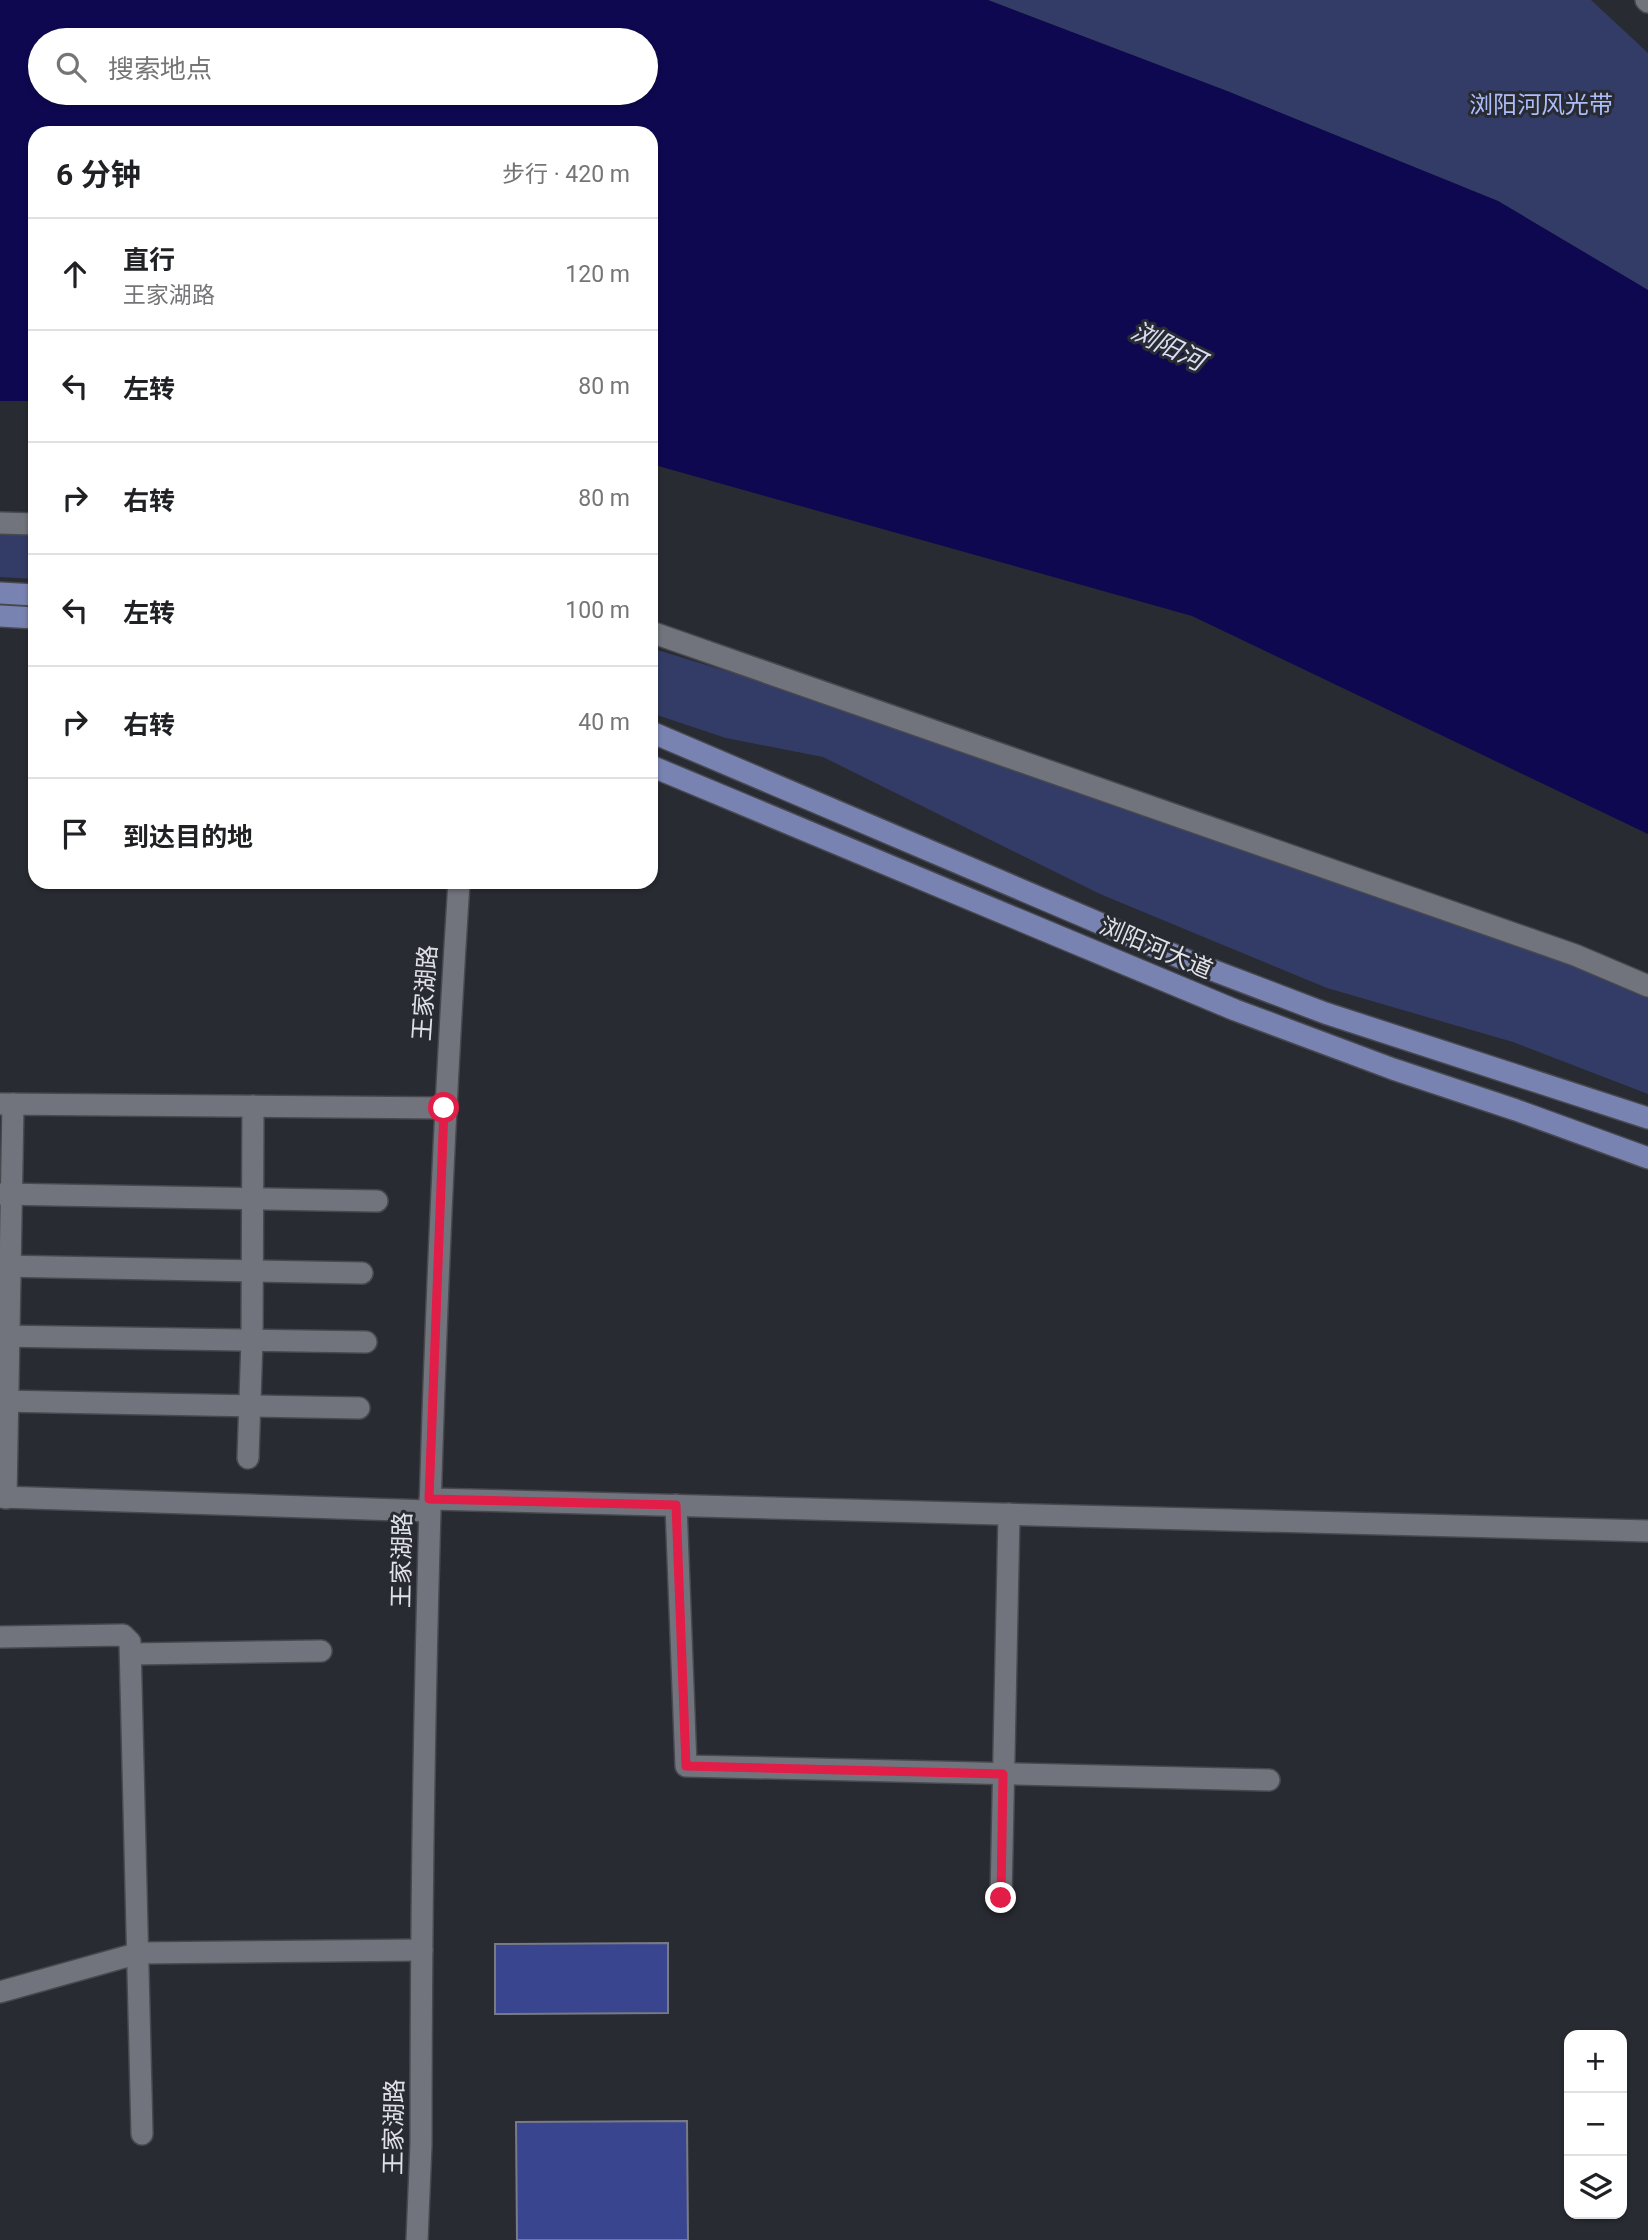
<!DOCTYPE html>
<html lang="zh">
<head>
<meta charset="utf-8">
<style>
	:root { --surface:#fff; --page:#f6f6f6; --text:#202124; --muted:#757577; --line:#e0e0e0 }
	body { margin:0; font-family:Roboto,"Noto Sans SC",sans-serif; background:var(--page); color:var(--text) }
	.controls { position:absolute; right:21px; bottom:21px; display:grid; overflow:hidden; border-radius:14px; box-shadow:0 2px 5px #0004 }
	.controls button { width:63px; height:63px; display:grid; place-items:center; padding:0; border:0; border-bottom:2px solid var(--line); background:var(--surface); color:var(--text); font:35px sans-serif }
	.stop { position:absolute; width:21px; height:21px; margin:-16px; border:5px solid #e11d48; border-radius:50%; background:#fff }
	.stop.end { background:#e11d48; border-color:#fff; box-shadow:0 2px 7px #0008 }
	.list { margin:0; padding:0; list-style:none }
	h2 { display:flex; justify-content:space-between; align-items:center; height:91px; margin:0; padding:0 28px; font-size:30px }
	h2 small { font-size:23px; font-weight:400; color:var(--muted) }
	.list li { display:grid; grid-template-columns:46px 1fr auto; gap:21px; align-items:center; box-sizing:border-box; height:112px; padding:0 28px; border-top:2px solid var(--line) }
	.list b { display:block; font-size:26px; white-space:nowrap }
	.list p { margin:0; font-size:23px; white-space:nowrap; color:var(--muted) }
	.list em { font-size:23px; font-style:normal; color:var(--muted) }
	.icon { flex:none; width:38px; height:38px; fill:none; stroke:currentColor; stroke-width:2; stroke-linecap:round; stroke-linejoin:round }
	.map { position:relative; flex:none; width:1648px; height:2240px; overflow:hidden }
	.search { position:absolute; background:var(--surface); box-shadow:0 2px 5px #0004; left:28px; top:28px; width:630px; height:77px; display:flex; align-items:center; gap:18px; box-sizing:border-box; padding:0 24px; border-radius:38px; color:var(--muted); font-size:26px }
	.panel { position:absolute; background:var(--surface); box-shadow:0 2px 5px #0004; left:28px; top:126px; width:630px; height:763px; border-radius:21px }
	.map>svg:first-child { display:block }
	.green { fill:#333c67 }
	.water { fill:#0e0851; fill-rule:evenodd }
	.building { fill:#3a458f; stroke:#787b84; stroke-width:2 }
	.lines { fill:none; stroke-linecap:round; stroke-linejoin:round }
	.minor-casing { stroke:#48494f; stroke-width:24 }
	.major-casing { stroke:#48494f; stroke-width:24 }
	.minor { stroke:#72747d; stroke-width:21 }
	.major { stroke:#7883b2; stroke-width:21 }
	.route { stroke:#e11d48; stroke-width:9 }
	.labels { text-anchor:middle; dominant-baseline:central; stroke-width:6; stroke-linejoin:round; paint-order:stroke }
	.park-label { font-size:24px; fill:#adbcfb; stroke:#292b33 }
	.street-label { font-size:24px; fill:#e0e1e6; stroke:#292b33 }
	.water-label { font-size:26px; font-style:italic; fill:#d7ddf3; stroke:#292b33 }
</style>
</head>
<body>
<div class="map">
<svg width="1648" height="2240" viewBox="0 0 1648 2240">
	<rect width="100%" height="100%" fill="#292b33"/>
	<g class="green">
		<path d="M988,0H1591L1648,53V290L1498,201L1227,91Z"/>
		<path d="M0,533H35V579L0,577Z"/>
		<path d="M651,648L762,682L1602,974L1648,994V1094L1513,1042L1327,988L1100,894L823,757L726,738L651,713Z"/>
	</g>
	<path class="water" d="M0,0H988L1227,91L1498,201L1648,290V834L1192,616L651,464V133H35V401H0ZM40,40H646V93H40Z"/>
	<g class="building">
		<path d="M668,1943V2013L495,2014V1944Z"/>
		<path d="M687,2121L688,2240H517L516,2122Z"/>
	</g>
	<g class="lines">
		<defs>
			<g id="minor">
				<path d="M1646,0L1648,2"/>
				<path d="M0,523L35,524"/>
				<path d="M651,632L1575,955L1648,986"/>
				<path d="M0,1104L444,1108"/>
				<path d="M0,1194L377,1201"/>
				<path d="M0,1266L362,1273"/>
				<path d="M0,1336L366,1342"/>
				<path d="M0,1401L359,1408"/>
				<path d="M248,1458L252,1340L253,1106"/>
				<path d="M0,1497L429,1511"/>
				<path d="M6,1498L13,1104"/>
				<path d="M430,1499L1648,1531"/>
				<path d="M676,1505L686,1766L1269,1780"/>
				<path d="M0,1637L123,1635L130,1642L142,2134"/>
				<path d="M132,1654L321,1651"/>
				<path d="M1001,1898L1009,1514"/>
				<path d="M0,1992L139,1953L422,1950"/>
				<path d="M417,2240L421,2144C421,1723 432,1302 459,882"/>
			</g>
			<g id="major">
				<path d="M0,593L35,595"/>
				<path d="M0,616L35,618"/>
				<path d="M651,732L1186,960L1325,1013L1648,1118"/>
				<path d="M651,766L1235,1010L1393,1069L1516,1110L1648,1158"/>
			</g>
		</defs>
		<use href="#minor" class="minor-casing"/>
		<use href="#major" class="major-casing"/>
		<use href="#minor" class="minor"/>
		<use href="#major" class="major"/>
	</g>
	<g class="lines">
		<path class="route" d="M444,1108L429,1499L676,1505L686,1766L1003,1774L1001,1898"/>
	</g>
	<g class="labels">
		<g class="park-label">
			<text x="1541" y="105">浏阳河风光带</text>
		</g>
		<g class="street-label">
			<text transform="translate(1156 948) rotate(23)">浏阳河大道</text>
			<text transform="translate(425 993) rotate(-86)">王家湖路</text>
			<text transform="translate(402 1560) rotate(-89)">王家湖路</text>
			<text transform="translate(394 2127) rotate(-89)">王家湖路</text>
		</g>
		<g class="water-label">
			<text transform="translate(1168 346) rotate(26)">浏阳河</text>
		</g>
	</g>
</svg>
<div class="controls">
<button>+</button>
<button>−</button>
<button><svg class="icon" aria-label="layers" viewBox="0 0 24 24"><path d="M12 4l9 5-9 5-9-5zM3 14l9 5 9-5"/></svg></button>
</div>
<div class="stop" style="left:444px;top:1108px"></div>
<div class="stop end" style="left:1001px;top:1898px"></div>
<div class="search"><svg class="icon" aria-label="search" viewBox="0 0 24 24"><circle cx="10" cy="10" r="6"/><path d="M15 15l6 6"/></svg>搜索地点</div>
<section class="panel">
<h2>6 分钟<small>步行 · 420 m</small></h2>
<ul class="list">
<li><svg class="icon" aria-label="ahead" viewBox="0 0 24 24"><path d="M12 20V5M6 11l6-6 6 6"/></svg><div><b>直行</b><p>王家湖路</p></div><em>120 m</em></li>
<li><svg class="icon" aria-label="left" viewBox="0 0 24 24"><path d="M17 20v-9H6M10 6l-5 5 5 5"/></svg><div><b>左转</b></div><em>80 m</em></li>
<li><svg class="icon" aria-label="right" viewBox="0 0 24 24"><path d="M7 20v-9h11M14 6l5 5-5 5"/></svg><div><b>右转</b></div><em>80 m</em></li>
<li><svg class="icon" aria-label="left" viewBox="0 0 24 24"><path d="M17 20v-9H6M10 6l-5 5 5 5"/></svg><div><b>左转</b></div><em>100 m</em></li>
<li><svg class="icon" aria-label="right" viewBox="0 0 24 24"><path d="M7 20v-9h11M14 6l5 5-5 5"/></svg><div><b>右转</b></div><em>40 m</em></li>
<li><svg class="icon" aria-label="arrive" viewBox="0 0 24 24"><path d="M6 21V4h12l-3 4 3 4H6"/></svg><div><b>到达目的地</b></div></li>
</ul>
</section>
</div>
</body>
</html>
